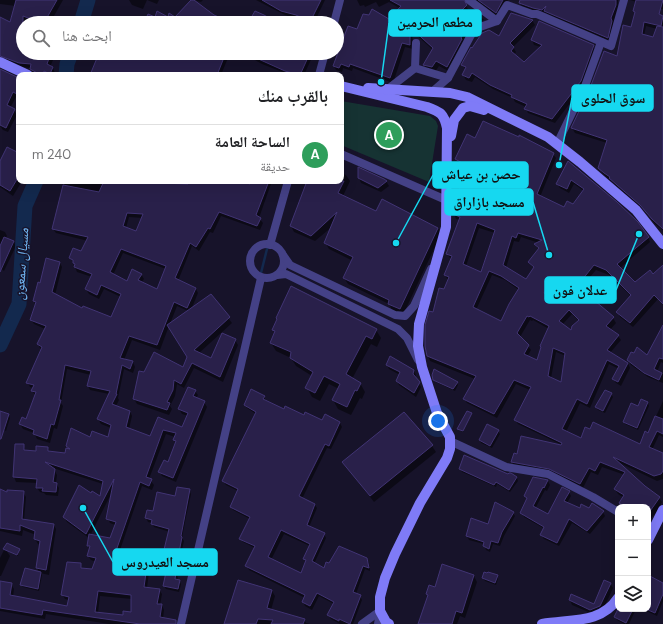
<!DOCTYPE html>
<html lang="ar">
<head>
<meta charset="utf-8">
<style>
	:root { --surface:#fff; --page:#f2f2f2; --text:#202124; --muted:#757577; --line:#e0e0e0; --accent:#1c7380 }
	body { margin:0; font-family:"DM Sans","Noto Naskh Arabic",sans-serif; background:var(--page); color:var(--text); direction:rtl }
	.controls { position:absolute; right:12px; bottom:12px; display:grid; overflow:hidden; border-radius:8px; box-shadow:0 4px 16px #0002 }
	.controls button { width:36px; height:36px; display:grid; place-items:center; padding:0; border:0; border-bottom:1px solid var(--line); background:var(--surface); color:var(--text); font:20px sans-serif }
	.you { position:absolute; left:438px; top:421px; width:14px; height:14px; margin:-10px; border:3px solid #fff; border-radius:50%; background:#1a73e8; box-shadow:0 0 0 6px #1a73e833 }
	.badge { display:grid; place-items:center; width:26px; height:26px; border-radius:50%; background:var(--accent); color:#fff; font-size:13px; font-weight:700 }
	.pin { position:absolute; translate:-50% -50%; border:2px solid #fff; box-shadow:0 1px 4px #0006 }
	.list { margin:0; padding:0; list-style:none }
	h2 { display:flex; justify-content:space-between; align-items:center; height:52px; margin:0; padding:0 16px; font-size:17px }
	h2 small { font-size:13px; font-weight:400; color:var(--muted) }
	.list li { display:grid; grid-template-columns:26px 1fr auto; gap:12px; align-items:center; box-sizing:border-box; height:60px; padding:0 16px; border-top:1px solid var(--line) }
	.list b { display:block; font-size:15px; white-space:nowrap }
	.list p { margin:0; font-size:13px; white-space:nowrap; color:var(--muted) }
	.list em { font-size:13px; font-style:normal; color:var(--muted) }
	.icon { flex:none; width:22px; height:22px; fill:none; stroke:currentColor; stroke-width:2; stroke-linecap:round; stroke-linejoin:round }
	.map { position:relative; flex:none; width:663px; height:624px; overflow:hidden; direction:ltr }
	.search { position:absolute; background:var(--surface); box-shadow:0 4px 16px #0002; left:16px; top:16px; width:328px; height:44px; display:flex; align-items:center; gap:10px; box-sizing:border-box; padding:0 14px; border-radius:22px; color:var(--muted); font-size:15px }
	.panel { position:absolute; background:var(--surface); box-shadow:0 4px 16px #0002; left:16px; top:72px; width:328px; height:112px; border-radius:8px; direction:rtl }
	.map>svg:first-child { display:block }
	.green { fill:#163333 }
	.shadow { fill:#0007; fill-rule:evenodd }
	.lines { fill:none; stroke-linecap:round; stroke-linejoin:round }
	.stream { stroke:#13294e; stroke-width:2.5 }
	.river { stroke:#13294e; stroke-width:15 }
	.building { fill:#29204a; stroke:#413474; fill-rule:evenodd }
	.minor { stroke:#444186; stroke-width:8 }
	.secondary { stroke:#7f7bf7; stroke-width:10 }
	.labels { text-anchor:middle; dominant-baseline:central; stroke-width:3; stroke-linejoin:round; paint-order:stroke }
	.water-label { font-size:14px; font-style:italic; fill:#72b8f6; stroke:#17132a }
	.leader { fill:none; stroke:#16d8f0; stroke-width:1.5 }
	.callout-dot { fill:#16d8f0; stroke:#17132a; stroke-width:1.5 }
	.callout { fill:#16d8f0; stroke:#16d8f0; stroke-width:1.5 }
	.callout-label { font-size:14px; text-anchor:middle; font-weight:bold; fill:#111 }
</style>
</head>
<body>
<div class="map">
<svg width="663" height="624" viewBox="0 0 663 624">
	<rect width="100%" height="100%" fill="#17132a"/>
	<path class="green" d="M341,101L430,116L436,121L438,126L429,182L341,145Z"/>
	<g class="shadow">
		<path d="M0,0H63L50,23H45L41,21L40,23H23V53H56L50,67L53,68L55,73L54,75H35L30,68L17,66L7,61L5,57L0,55V18L10,24L16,6L0,4Z"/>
		<path d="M129,0H159L157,4L147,0L143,9L132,5Z"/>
		<path d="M194,0H203L201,2Z"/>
		<path d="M256,0H325L314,23H307L285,15Z"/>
		<path d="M357,0H469L467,2L466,6L469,11L453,26L463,33L466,37L450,72L439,66L435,72L427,69L424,65L433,50L412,31L413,49L405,47L393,83L353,68L352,71L343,68L342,72L336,70L334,66L357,30L389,20L401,9L389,2L379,7L376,2L365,7L364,5L360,6Z"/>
		<path d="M476,0H508L498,17Z"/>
		<path d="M522,0H618V11L613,24L614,27L610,42L548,16L546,13L545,15L523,8L520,3Z"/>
		<path d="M630,0H660L663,1V9L640,6L637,2Z"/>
		<path d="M636,5L663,17V230L655,224L644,210L602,173L600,168L607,143L575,133L572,128L618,57L632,28L636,14L634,11ZM646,26L657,29L653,39L644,36Z"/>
		<path d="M477,14L483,19L484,20L480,22L475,16Z"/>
		<path d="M102,19L112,23H100Z"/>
		<path d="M121,19L133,23H120Z"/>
		<path d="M532,20L535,25L513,47L516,52L514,55L524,64L541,47L534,45L532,40L593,46L596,50L583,86L555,123L528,113L526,109V107L515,102L513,98L493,89L475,77L472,82L466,80L463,75L466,70L463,65L472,49L500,37Z"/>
		<path d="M104,53H230L221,75H91Z"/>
		<path d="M242,53H314L304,75H290L262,64Z"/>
		<path d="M0,70L19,79V98L16,97L10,108L14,110L17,115L8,132L3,130L0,126Z"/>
		<path d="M476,140L553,154L556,158L540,197L565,208L574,206L584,191L574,184L569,193L560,188L557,184L569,163L648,237L650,242L620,268L635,284L653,275L663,266V305L658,299L633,327L620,317L618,312L631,296L609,275L596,270L584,284L595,296L591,299L613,318L616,323L610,330L618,336L621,340L610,353L628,363L630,368L621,386L616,383L613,379L619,369L609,364L590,408L580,403L566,432L582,439L640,445L648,434L663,401V437L659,435L652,450L662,454L663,452V479L657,481L618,462L645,487L659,498L662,502L658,510L648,522V507H622L620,503L624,498L618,494L615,489L625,475L602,467L598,475L591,472L583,488L515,467L512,462L518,455L560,444L518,424L515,420L530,390L516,384L497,418L467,403L464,399L475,379L430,361L428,356L433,314L448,280L445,275L452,260L447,254L460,220L456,219L454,214L466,167L459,164L456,159ZM479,228L495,233L482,273L466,266ZM521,237L539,243L535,244L539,250L529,263L534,268L526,280L506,268L514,241L519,242ZM492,275L505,280L519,290L502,322L476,310ZM555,284L563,290L554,303L547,297ZM572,314L579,321L571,332L562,325ZM530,320L532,321L533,320L549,329L537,362L527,357L531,350L528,346L520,337ZM556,352L566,356L561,383L551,378Z"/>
		<path d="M19,155V181H22L13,196L0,187V163Z"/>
		<path d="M341,173L346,175L350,181L343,196L376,213L438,228L441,234L403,315L392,310L389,304L348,284L344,278L353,261L329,249L325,242L333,226L315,241L294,232L291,226L308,181H341Z"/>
		<path d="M359,178L386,181L389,186L381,192L361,183Z"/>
		<path d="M65,181H138L139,183L188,185L190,181L242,182V181H272L259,218L263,223L260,230L221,216L213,233L210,232L199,251L192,246L178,281L196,289L198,293L191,310L211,296L232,323L198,354L211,360L235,340L238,345L223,382L194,368L184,388L177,384L175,396L170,406L172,409L169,415L137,404L134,399L145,373L183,368L188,357L169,326L160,350L132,340L124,360L133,362L135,367L133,373L124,369L118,398L119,400L116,406L130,411L132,416L129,429L150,437L159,418L183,429L188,416L182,414L179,409L195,391L198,395L196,399L204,402L207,407L176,482L162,476L160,472L168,463L176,444L174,440L175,437L166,434L149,479L154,485L152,490L142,486L119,553H123L125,559L137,561L140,565L147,567L149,572L147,588L159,590L162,594L160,605H162L164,610L163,619L174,624H109L46,614L45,619L0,611V582L11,584L14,589L13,597L68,608L69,600L65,599L62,594L80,564L83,569L93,570L96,562L91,560L88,556L90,549L88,546L89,538L67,522L64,517L101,498L103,484L53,468L57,475L56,483L59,488L58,496L46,495L44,493L40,492L37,488L38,483L16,482L14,477L23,445L26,451L36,452L48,448L50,452L65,454L69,450L67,446L91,438H108L111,428L101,424L98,419L109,394L90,390L88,386L91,375L67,369L61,403L63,406L57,429L54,428L50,443L37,439L34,433L23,429L20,424L26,420L36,396L32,391L33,388L30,387L28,383L41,350L38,344L45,329L34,324L31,320L36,306L34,301L60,263L62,267L55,295L82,309L112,318L121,297L104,289L99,299L89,294L86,289L92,277L77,272L71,258L82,253L88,241L56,233L53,229ZM129,217L143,218L137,232L126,228ZM123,253L166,269L157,290L141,283L144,279L141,274L128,282L113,275ZM177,306L188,311L170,324ZM115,474L117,475L102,503V499ZM112,492L108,519L110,523L115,525L111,539L90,536ZM100,596L132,599V613L123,616L98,613Z"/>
		<path d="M0,230L5,232L7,236L6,238L14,242L16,246L4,271L0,268Z"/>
		<path d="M663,327V363L661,362L657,372L663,374V383L648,377L631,365L628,360L648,356Z"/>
		<path d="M273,329L376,330L381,338L377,347L371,344L352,379L360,383L365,392L362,399L360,398L351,415L338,409L333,400L339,389L329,384L320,401L312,397L307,388L312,376L296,366L291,358L276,351L271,343L275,333Z"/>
		<path d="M390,358L414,371L416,375L415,378L421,387L416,397L399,385L397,381L400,375L389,369L387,365Z"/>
		<path d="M434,380L457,382L458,385L455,391L436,382Z"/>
		<path d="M611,394L613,397L605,413L598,410L596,407Z"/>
		<path d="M264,397L266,401L285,410L322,422L325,415L340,423L342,427L331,449L327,448L302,499L315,505L317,508L309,527L324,534L326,538L314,564L324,570L330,564L367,559L369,563L370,571L365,569L356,594L360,596L362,600L353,624H340L331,619L328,615L334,604L319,596L312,610L305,606L303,602L305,598L249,570L247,566L255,548L243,542L241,539L250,519L233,510L231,507L238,491L226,485L223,481L256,414L247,408L245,405ZM284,534L310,546L304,559L306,562L301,575L271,560Z"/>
		<path d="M648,403L649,406L638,430L625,424L624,422L639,408Z"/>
		<path d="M0,412L9,415L10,418L6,431L0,428Z"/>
		<path d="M404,413L432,446L436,452L374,502L343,462Z"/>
		<path d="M471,414L463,432L459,430Z"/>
		<path d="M498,431L500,434L492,448L481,443L480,440Z"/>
		<path d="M460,469L509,476L511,474L517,478L518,481L510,492L497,484L496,487L462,472Z"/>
		<path d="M534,478L548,481L550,485L547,491L545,490L535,509L548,516L569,492L571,496L567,503L580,509L603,512L605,516L590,534L572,523L559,546L544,539L541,535L545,529L524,517L522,513L527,500L525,496Z"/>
		<path d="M0,490L23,492L26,497L24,520L53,524L56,529L49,575L40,573L42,575L39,591L23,587L21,585L39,572L37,568L41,545L38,544L35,539L36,535L23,530L22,536L0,531Z"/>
		<path d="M189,490L191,494L186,517L182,538L184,541L176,575L178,577L177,580L179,581L181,584L179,592L166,589L164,586L168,566L164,565L162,561L170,532L154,527L152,523L148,522L146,518L176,497Z"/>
		<path d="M513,513L515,516L504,536L500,546L493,544L490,552L486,550L484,544L469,540L467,536L472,520L489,525Z"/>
		<path d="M5,549L19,550L18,556L6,550L10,556L1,576H0V558L4,550L6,551Z"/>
		<path d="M474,576L477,582L465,618L460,616L457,624H419L429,596L427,594L435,588Z"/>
		<path d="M497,576L498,579L496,585L485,581L483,578Z"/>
		<path d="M648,579L663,584V601L657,616L642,609H648Z"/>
		<path d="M610,583L613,588L603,610L593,614L572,605L570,600L594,605Z"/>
		<path d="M272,591L275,596L271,610L304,619L306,623L310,624H225Z"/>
		<path d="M620,609H636L629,624H624L617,620L615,617Z"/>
	</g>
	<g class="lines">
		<path class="stream" d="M260,277L268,245"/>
		<g class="river">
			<path d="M81,23L88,0"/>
			<path d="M66,75L67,64L71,53"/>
			<path d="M0,345L19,304L25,206L36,181"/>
		</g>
	</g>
	<g class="building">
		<path d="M16,0H57L45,21L38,17L36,21L23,16V53H51L47,64L53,67L50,74L44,71L43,75H41L30,69L31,64L19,63L0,56V17L10,22Z"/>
		<path d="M191,0H194L214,15L233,23H144L148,14L155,17L157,11L168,17L169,13L175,17Z"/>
		<path d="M262,0H321L310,22L296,15L281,11Z"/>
		<path d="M390,0H464L467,5L449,23L464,32L461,38L462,39L447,67L436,61L432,67L423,65L433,48L410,27V45L402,43L390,78L350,64L349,67L341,64L339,68L333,66L348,26L357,29L363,14L369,15L372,9L389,19L401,6Z"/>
		<path d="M478,0H503L496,13Z"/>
		<path d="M520,0H616V5L611,18L612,21L608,38L544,11L546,6L542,10L533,8L519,3Z"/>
		<path d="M636,0H663L659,14L663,16L661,26L644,22L642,34L653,37L657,26L663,27V229L652,219L640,205L609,178L610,177L604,173L598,168L607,140L571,128L590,88L604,51L617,56L623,25L631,27L635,12L633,11Z"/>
		<path d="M255,11L264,15L278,23H248Z"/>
		<path d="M511,13L533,20L510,43L514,47L511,51L524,62L542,45L531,40L539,21L594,45L581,81L552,119L524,109L527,104L511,97L512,95L490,85L472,73L469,78L462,75L466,67L461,65L471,47L472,48L482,33L489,30L499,36Z"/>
		<path d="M103,53H206L223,60L217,75H90L97,58L100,60Z"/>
		<path d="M245,53H310L300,75L285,71Z"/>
		<path d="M0,69L19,78V95L13,92L7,105L15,109L6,128L0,125Z"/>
		<path d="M483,121L519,137V135L554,153L537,194L564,207L567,201L573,204L584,189L571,180L567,189L556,184L568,161L617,202L638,222L649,237L617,264L635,282L650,270L653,274L663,265V304L654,295L630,323L616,312L631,295L606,270L594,265L582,280L593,291L588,295L614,317L606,326L619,335L607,350L628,363L618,382L612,379L619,366L607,360L587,404L577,399L562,429L581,438L585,427L590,429L593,422L640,444L645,431L648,433L655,416L663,419V434L657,431L649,447L663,453V471L661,474L654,476L613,457L645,486L660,497L648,514V507H625L619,503L624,495L614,489L625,472L600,462L595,471L589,468L580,484L549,469L511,462L514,453L517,454L521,436L561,445L562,443L514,420L531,387L514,380L494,414L463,399L476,376L427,356L425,346V325L429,311L433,312L439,288L444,289L449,277L444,275L452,256L446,254L460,217L453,214V211L466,165L455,159L467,134L475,138ZM477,223L495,230L481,272L463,264ZM518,233L542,240L534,244L539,248L528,262L534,267L526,279L503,265L512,236L516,238ZM489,271L501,276L519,288L509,304L501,321L473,307ZM552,280L564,288L554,301L544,293ZM569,310L579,320L572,326L571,330L559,321ZM527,316L529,317L530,316L549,326L540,346L541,347L537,360L524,354L529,345L517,333ZM553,348L565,353L561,382L548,376Z"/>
		<path d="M7,147L19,153V176L10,191L0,185V161Z"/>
		<path d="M358,167L384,179L387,181L378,188L358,178Z"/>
		<path d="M104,181L188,184L189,181H240L250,184L251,181H269L256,215L261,218L257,226L219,212L210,229L208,228L196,247L190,243L175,278L196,288L187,308L174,302L157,345L129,336L120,358L133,361L130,369L122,365L116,394H117L112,404L130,411L126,427L150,436L158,417L182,427L188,413L178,409L188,387L196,390L193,396L205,401L173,478L158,472L164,460L168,462L176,441L173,440L176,433L163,430L146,477L152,479L149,486L140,482L116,551L123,552V558L138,560V564L147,566L144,587L160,589L157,604H162L160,617L176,620V624H140L43,610L42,615L0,608V581L12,583L10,595L67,606L69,597L61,595L67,562L81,563V568L92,569L96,558L87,556L90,546H87L89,534L110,538L116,522L106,519L114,479L86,534L63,517L79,485L91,493L92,491L100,496L103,481L45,462L55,469L53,482L57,483L56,492L42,491L43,488H36L37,479L13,477L15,444H24V450L36,451V446L48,447V451L65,453L66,448L70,449L66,446L71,428L90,437L92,431L108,437L111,425L97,419L110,391L87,386L91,371L65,365L59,400H61L54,425L51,424L47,439L33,434L34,430L19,424L22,417L26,419L36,392L31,391L34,385L26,383L42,347L37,344L46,326L30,320L36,302L33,301L38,282L40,283L46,258L60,262L52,292L82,308L83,306L111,317L121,294L101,285L97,295L85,289L92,274L74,267L75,264L73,263V260L69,258L73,248L81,251L88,237L52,229L63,185L99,192ZM127,213L143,214L136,231L123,226ZM121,249L166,266L157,289L138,280L142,274L132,269L127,281L110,272ZM98,591L131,595V612L123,611V615L95,612Z"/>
		<path d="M307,181H344L338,193L376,211L382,199L438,228L400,309L388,304L389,300L343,278L353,257L324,243L337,212L311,236L290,226Z"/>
		<path d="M4,237L14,241L0,272V246Z"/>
		<path d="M291,286L377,329L372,339L366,336L346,374L361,383L357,391L355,390L347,407L332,400L340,384L324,376L315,393L305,388L313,372L290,358L291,352L270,343L275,331L272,330L277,319L276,318Z"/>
		<path d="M211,294L230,317L194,350L211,358L222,333L236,339L220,377L192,363L181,384L174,380L173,390L167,402L170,403L167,410L133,399L139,371L144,372L154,352L183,367L187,357L167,325Z"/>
		<path d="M663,325V359L659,358L654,369L662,373L659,380L644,373L627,360L631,352L634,353L637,347L647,355Z"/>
		<path d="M390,356L414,370L413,374L420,382L414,393L396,381L400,372L386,365Z"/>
		<path d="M434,369L458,382L453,389L433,380L432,375Z"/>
		<path d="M251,389L265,396L263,399L284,409L285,406L304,415L305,412L322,420L325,414L340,422L329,446L325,444L299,496L315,504L307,525L325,533L312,561L324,568L326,562L329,563L339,546L367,558L369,568L363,566L353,592L361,595L350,624L339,619V621L327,615L334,602L317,593L310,606L302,602L305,595L245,566L255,546L239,539L250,517L230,507L238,489L222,481L256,412L244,405ZM281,530L310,544L303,559L306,560L301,573L268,557Z"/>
		<path d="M605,390L612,393L603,411L595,407Z"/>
		<path d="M641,399L648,402L637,428L623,422L631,403L638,406Z"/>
		<path d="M0,411L9,414L1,439H0Z"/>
		<path d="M467,411L472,413L463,431L457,429Z"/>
		<path d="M404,412L433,445L370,496L342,462Z"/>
		<path d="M487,424L499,430L490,446L479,440Z"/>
		<path d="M464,455L508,474L509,473H511L517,477L509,490L496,482L494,485L459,469Z"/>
		<path d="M533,477L548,480L544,488L543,487L533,506L548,514L562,487L570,491L564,501L580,508L581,504L589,508L592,503L604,511L587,531L569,519L557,543L540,535L544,527L520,513L527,498L524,496Z"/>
		<path d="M177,487L190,489L181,536L182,537L175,573H176L175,579L180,580L178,589L163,586L168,563L161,562L169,529L151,524L152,520L145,518L147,510L153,511L157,492L175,496Z"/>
		<path d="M0,489L7,492V490L24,491L22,519L54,524L46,570L36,568L40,541L34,539L35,531L20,525V531L0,528Z"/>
		<path d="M495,502L514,512L502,532L498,543L491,541L489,549L483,546L484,542L466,536L471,518L488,524Z"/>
		<path d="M7,543L20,549L17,555L3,549Z"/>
		<path d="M442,564L474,575L462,613L456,611L452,624H418L428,595L426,594L429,585L435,587Z"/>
		<path d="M25,568L41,572L38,589L20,585Z"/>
		<path d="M484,572L487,573L488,572L498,575L495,583L482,578Z"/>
		<path d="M648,575L663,583V594L655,613L648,610Z"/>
		<path d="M238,580L272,590L267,608L305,619L303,624H271L273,620L258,619L256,624H224Z"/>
		<path d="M604,580L611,583L600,606L590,610L569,600L571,594L594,604Z"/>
		<path d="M618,609H633L626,623L614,617Z"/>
	</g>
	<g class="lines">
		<g class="minor">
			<path d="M469,0L497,21"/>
			<path d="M334,23L340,0"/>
			<path d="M415,68L448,78"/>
			<path d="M319,75L325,53"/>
			<path d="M388,89L415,68L416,43"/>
			<path d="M432,92L448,78L471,35L480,27L497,21L507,5L532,14H537L611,46L624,0"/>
			<path d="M557,144L585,86L601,42"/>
			<path d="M341,154L446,200"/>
			<circle cx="267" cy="261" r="17"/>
			<path d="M270,245L288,181"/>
			<path d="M283,255L290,265L395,315L405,316L414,306L431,269"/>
			<path d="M277,275L286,274L398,329L407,338L418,360"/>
			<path d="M450,441L506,467L548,474L593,497L618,512"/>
			<path d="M181,624L261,278"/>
			<path d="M362,624L380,611"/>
			<path d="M378,624L380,611"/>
		</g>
		<g class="secondary">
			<path d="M0,62L28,75"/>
			<path d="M341,86L427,107C441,112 444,114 447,128L446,227L419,324L418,346L422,367L437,413L450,437V449L447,458L420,503L395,554L385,578L380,597V611L386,622L389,624"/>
			<path d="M368,88L450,93L467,97L548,137L580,162L636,210L663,244"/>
			<path d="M451,136L454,120L463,108L470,106L484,110"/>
			<path d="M648,540L663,510"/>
			<path d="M542,624C571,619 601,624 618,598"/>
		</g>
	</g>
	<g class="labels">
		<g class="water-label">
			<text transform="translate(21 264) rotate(-86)">مسيال سمعون</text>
		</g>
	</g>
	<path class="leader" d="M381 82L389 23M559 165L572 98M396 243L433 175M549 255L533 202M639 234L616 290M83 508L113 562"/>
	<g class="callout-dot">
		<circle cx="381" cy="82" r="4"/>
		<circle cx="559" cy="165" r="4"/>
		<circle cx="396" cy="243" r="4"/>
		<circle cx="549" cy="255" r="4"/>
		<circle cx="639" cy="234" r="4"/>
		<circle cx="83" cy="508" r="4"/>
	</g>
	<g class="callout">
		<rect x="389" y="10" width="92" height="26" rx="4"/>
		<rect x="572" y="85" width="81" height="26" rx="4"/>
		<rect x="433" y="162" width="95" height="26" rx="4"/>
		<rect x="445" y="189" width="88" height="26" rx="4"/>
		<rect x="545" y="277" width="71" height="26" rx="4"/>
		<rect x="113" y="549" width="104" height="26" rx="4"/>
	</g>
	<g class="callout-label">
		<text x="435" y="27">مطعم الحرمين</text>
		<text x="613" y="103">سوق الحلوى</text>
		<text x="481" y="179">حصن بن عياش</text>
		<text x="489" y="207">مسجد بازاراق</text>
		<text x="580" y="295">عدلان فون</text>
		<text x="165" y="567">مسجد العيدروس</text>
	</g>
</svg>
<div class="controls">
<button>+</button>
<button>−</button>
<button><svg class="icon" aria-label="layers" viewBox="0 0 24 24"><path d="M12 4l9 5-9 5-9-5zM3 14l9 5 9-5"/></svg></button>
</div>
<div class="you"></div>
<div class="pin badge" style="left:389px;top:135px;background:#2e9e5b">A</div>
<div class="search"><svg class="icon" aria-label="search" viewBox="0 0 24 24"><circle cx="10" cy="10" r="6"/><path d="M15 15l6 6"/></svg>ابحث هنا</div>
<section class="panel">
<h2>بالقرب منك<small></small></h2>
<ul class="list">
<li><span class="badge" style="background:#2e9e5b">A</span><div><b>الساحة العامة</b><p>حديقة</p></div><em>240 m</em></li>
</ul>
</section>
</div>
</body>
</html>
